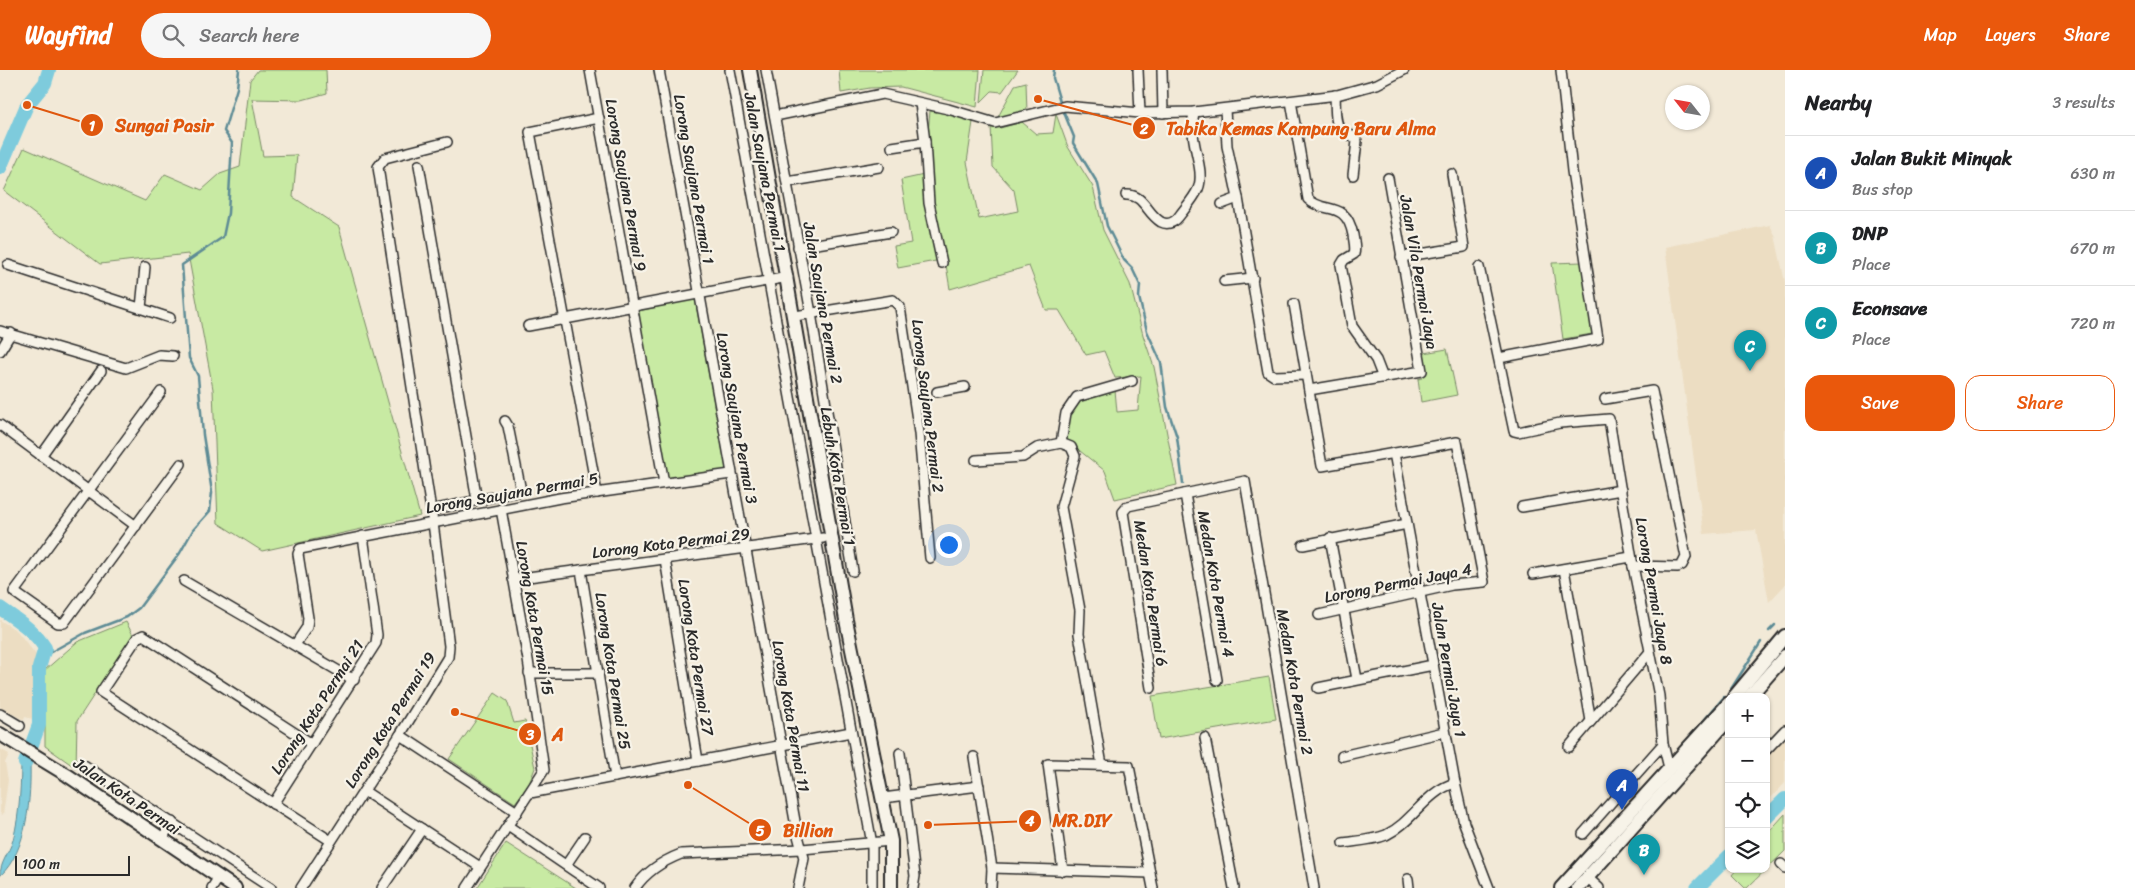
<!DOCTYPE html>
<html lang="en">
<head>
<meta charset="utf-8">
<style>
	:root { --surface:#fff; --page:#f6f6f6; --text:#202124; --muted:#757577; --line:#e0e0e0; --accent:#ea580c }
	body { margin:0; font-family:Sriracha,sans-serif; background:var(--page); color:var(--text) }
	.controls { position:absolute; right:15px; bottom:15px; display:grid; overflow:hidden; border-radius:10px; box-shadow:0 1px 4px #0004 }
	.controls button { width:45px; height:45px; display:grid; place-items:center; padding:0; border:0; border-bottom:1px solid var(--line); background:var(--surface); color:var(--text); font:25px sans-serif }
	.compass { position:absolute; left:1665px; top:15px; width:45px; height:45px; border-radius:50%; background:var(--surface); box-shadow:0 1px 4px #0004; rotate:301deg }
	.scale { position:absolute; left:15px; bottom:12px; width:115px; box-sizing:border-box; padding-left:5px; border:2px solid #2b2b2b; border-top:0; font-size:14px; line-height:18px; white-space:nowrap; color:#2b2b2b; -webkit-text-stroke:4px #f7f3e8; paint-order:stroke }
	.you { position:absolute; left:948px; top:474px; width:18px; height:18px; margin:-12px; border:4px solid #fff; border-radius:50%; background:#1a73e8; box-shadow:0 0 0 8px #1a73e833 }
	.badge { display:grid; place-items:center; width:32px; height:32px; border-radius:50%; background:var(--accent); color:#fff; font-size:16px; font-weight:700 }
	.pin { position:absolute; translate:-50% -41px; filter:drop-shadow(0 1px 2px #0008) }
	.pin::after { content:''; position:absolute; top:26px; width:18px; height:15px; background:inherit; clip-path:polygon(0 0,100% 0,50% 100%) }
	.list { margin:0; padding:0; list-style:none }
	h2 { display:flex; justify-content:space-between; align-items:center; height:65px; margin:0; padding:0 20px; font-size:21px }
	h2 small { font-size:16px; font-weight:400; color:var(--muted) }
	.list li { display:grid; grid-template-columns:32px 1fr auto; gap:15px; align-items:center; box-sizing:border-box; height:75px; padding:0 20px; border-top:1px solid var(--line) }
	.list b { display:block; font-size:19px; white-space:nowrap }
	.list p { margin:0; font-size:16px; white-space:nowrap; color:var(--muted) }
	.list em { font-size:16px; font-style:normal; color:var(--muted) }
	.actions { display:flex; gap:10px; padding:15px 20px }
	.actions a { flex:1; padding:11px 0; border:1px solid var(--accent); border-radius:15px; text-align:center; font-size:18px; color:var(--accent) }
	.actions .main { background:var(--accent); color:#fff }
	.icon { flex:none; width:28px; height:28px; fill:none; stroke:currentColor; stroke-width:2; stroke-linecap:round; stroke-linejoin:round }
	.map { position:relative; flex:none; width:1785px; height:818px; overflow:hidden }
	header { display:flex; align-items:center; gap:30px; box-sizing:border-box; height:70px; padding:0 25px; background:var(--accent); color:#fff }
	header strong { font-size:24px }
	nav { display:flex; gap:28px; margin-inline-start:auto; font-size:18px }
	.search { width:350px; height:45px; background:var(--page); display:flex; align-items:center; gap:12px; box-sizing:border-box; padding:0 18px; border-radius:28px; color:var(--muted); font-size:19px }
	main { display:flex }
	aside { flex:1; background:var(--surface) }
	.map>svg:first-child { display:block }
	.built { fill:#ecddc2 }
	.green { fill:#c8eaa3; stroke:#7a8a67 }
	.water { fill:#7ecbdc; stroke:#5d8b95 }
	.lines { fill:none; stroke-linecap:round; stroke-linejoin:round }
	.stream { stroke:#5d8b95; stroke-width:2.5 }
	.river { stroke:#7ecbdc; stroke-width:14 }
	.street-casing { stroke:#2b2b2b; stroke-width:12 }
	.secondary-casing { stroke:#2b2b2b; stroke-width:16 }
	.street { stroke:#f7f3e8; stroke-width:9 }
	.secondary { stroke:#f7f3e8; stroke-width:12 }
	.labels { text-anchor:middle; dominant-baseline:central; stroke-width:4.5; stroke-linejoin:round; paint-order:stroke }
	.street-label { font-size:16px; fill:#2b2b2b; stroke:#f7f3e8 }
	.leader { fill:none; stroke:#df570e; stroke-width:2 }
	.callout-dot { fill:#df570e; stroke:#f7f3e8; stroke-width:2 }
	.mark-label { font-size:15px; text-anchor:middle; font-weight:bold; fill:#fff }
	.callout-label { font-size:18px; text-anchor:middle; font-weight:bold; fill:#df570e; stroke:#f7f3e8; stroke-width:4.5; stroke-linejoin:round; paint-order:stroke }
</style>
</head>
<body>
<header>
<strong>Wayfind</strong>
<div class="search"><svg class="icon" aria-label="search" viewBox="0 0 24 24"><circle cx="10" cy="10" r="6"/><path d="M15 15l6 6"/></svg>Search here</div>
<nav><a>Map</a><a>Layers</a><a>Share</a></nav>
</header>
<main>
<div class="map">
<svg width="1785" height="818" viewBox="0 0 1785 818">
	<rect width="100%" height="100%" fill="#f2e9d7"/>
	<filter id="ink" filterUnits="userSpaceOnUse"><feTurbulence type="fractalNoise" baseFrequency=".02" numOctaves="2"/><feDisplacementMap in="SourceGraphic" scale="10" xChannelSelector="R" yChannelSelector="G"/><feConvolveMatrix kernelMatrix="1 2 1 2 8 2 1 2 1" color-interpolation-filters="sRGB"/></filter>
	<g filter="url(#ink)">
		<g class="built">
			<path d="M1770,155L1775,165L1785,212V515L1769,532L1756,460L1704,464L1665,177Z"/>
			<path d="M0,550L17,561L37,586L33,596V649L25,647L24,650L0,637Z"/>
			<path d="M1785,653V713L1766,733V673Z"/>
			<path d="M0,679L9,684L5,693L8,710L3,745L0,743Z"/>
		</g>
		<g class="green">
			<path d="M258,0H326L327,23L302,30L252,29L263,86L297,85L293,127L339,157L420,446L262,481L218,453L213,319L188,184L100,194L4,121L24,78L145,131L165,104L202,120L220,104L240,97L250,10Z"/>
			<path d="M839,0H980L977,37L901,17L870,18L841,23Z"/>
			<path d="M984,0H1018L1002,22L992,21L981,32Z"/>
			<path d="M1026,12L1027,43L998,47L1015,15Z"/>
			<path d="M930,41L954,45L973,52L967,92L979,149L1018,141L1014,120L993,97L991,56L1000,58L1022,52L1036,64L1053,63L1056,44L1068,77L1093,117L1103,160L1130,214L1143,265L1154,297L1177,415L1115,429L1105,401L1065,369L1069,344L1078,330L1115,320L1117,342L1138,340L1141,306L1115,308L1104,281L1086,285L1059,240H1046L1029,196L950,219L946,195L941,190L898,198L894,176L911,173L901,110L924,105Z"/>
			<path d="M1582,192L1592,264L1563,269L1552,193Z"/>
			<path d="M695,229L727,404L669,415L638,241Z"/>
			<path d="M1447,279L1457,325L1421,332L1418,309L1422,308L1426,297L1424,283Z"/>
			<path d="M126,552L133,565L77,651L76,698L45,676V600L77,572Z"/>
			<path d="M1269,607L1276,649L1159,669L1152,626Z"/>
			<path d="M495,623L507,631L514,653L525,651L535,698L529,714L515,733L449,689Z"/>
			<path d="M1785,744V781L1747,818H1745L1732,805L1737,799H1766V765Z"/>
			<path d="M506,773L576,818H477Z"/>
		</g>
		<path class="water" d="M21,685L30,691C31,727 28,780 0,806C0,793 9,783 13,770C20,744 21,712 21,685Z"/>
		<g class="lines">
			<g class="stream">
				<path d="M1054,0L1053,8L1061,35"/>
				<path d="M1063,40L1074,67L1073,73L1098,114L1107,156L1124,190L1132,198L1140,215L1139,227L1147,261L1161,292L1167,337L1177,367L1183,413"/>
				<path d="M1769,561L1775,555"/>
				<path d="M42,587L85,563L127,547L139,538L180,483L193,460L210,441L212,422L203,365L198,306L189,288L182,195L223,167L228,143L232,73L224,61L237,18L239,0"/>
				<path d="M1731,619L1761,572"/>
				<path d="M1679,679L1724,627"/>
			</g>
			<g class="river">
				<path d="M0,98L27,35L45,13L49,0"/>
				<path d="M0,538C17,550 34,560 45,578L39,598V655L25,693"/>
				<path d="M1766,748L1785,729"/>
				<path d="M1697,818L1729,786"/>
			</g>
			<defs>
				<g id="street">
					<path d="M590,0L664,413"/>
					<path d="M659,0L797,762L804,788L798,818"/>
					<path d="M730,0L872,774V818"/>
					<path d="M766,0L811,243L853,501"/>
					<path d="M1138,0L1140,43"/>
					<path d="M1162,0L1163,43"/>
					<path d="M1335,25C1336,36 1333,57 1344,62C1349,65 1354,65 1357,71L1353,105"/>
					<path d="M1291,31L1308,129C1324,145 1346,129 1353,165C1354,172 1356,178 1354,184L1344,190L1341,195L1352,256L1376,290L1383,308"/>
					<path d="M775,46L882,24L948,39L995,53L1065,36L1140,43L1194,42L1337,25L1377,14L1404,0"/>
					<path d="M925,72L929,133L942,193"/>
					<path d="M892,77L925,72L920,33"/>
					<path d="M419,95L477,430"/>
					<path d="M787,112L879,97"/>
					<path d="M1126,125C1144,124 1146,143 1161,152C1169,156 1176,151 1180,145C1186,137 1194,128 1198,119C1205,102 1193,79 1193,61C1192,55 1193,48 1194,42"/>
					<path d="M1238,128L1268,302L1274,306L1306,305"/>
					<path d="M1222,134L1238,128L1227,76L1225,39"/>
					<path d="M798,177L891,162"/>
					<path d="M1401,187L1464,177L1452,104"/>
					<path d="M8,195L170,248"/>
					<path d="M1479,197L1514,361L1518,362L1560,353L1609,349L1633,496L1659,626L1663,674L1669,698"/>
					<path d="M1224,211L1253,208"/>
					<path d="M1294,234L1322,396L1457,372L1484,512L1452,515L1319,545"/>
					<path d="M141,238L145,197"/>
					<path d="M795,246L893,230L900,237L919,363L930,488"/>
					<path d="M528,256L788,207"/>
					<path d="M0,261L126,298L159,285L173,286"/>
					<path d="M0,281L11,263"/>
					<path d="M1499,288L1598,269L1572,101L1561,0"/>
					<path d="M1309,320L1422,301L1388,108"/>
					<path d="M161,322L14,522L58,553H64L181,394"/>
					<path d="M937,322L965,317"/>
					<path d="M1605,329L1652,321L1686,487L1682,495L1678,497L1633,496"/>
					<path d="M0,355L136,456"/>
					<path d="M1061,373L1066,343L1077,327L1132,311"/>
					<path d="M1394,383L1455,713L1464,753L1489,818"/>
					<path d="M41,386L101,301"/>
					<path d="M976,390L1023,387L1037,378L1061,373L1071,377L1075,386L1061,437L1080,540L1079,564L1102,695"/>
					<path d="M597,423L530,62L599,48"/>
					<path d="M1185,424L1217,610"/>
					<path d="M1522,437L1621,420"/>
					<path d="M431,440L521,421L508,356L505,351"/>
					<path d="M1330,468L1357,609"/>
					<path d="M1303,475L1407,454"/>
					<path d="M665,489L698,691"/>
					<path d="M1564,499L1591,651"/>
					<path d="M581,500L615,707"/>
					<path d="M1533,504L1631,487"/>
					<path d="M513,509L823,468"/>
					<path d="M184,511L354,610"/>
					<path d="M295,575L307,557L308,548L298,484L300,479L560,428L731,404"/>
					<path d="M529,603H599"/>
					<path d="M1151,618L1123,442L1128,436L1245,411L1314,818"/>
					<path d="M1318,618L1433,595"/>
					<path d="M0,644L20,656"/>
					<path d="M400,665L517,742"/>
					<path d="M1205,668L1234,818"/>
					<path d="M312,674L143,565L137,568L101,622L331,771"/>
					<path d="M1569,677L1649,583"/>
					<path d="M1766,680L1785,660"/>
					<path d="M900,683L915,806L913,818"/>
					<path d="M1342,686L1444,662"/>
					<path d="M974,687L992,798L991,818"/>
					<path d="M84,695L271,818"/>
					<path d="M364,721L480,797"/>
					<path d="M530,723L851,662"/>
					<path d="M883,728L979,716"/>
					<path d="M273,734L376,573L377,565L363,466"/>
					<path d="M508,756L599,818"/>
					<path d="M1583,764L1663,674"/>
					<path d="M162,769L172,752"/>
					<path d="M1343,773C1357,771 1374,770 1386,765C1413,752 1426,721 1455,713"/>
					<path d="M1781,794L1785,798"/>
					<path d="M566,795L585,767"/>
					<path d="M992,798L1150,803"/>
					<path d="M1063,801L1048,694L1129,696L1153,818"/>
					<path d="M1588,808L1599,818"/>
					<path d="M1408,809L1409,818"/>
					<path d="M212,818L219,807"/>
					<path d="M301,818L400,665L448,587L449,576L433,453L378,97L385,88L447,72"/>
					<path d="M382,818L422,759"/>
					<path d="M467,818L544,700L528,590L501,439"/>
					<path d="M635,818C646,802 663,791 681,784L802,779L891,771"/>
				</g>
				<g id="secondary">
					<path d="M750,0L846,550L891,771V818"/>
					<path d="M1734,627L1785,566"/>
					<path d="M1749,627L1785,586"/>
					<path d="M0,664L67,705L235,818"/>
					<path d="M1561,818L1729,633"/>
					<path d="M1578,818L1729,649"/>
				</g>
			</defs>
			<use href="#street" class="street-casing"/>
			<use href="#secondary" class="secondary-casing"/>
			<use href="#street" class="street"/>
			<use href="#secondary" class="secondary"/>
		</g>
	</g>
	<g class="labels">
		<g class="street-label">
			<text transform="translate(765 102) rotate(79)">Jalan Saujana Permai 1</text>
			<text transform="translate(694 109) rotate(80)">Lorong Saujana Permai 1</text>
			<text transform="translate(626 115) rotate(80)">Lorong Saujana Permai 9</text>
			<text transform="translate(1419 202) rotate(80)">Jalan Vila Permai Jaya</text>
			<text transform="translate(823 233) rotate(80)">Jalan Saujana Permai 2</text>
			<text transform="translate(928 336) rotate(83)">Lorong Saujana Permai 2</text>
			<text transform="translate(737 348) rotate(80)">Lorong Saujana Permai 3</text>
			<text transform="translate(838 406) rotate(80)">Lebuh Kota Permai 1</text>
			<text transform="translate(512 423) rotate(-10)">Lorong Saujana Permai 5</text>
			<text transform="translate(671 473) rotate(-7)">Lorong Kota Permai 29</text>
			<text transform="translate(1398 513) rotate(-11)">Lorong Permai Jaya 4</text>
			<text transform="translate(1216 514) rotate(80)">Medan Kota Permai 4</text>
			<text transform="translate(1654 521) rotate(80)">Lorong Permai Jaya 8</text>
			<text transform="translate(1151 523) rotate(81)">Medan Kota Permai 6</text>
			<text transform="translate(535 548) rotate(80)">Lorong Kota Permai 15</text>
			<text transform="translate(696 587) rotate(81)">Lorong Kota Permai 27</text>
			<text transform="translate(1449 600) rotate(80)">Jalan Permai Jaya 1</text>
			<text transform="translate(613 601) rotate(81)">Lorong Kota Permai 25</text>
			<text transform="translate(1295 612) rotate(80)">Medan Kota Permai 2</text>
			<text transform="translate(317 637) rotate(-57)">Lorong Kota Permai 21</text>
			<text transform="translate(791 646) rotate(80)">Lorong Kota Permai 11</text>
			<text transform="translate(390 650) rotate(-58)">Lorong Kota Permai 19</text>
			<text transform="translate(127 726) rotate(34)">Jalan Kota Permai</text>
		</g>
	</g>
	<path class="leader" d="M27 35L92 55M1038 29L1144 58M455 642L530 664M928 755L1030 751M688 715L760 760"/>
	<g class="callout-dot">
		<circle cx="27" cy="35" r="5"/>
		<circle cx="1038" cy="29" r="5"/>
		<circle cx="455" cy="642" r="5"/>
		<circle cx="928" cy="755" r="5"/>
		<circle cx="688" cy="715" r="5"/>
		<circle cx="92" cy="55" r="12"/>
		<circle cx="1144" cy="58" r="12"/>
		<circle cx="530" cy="664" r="12"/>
		<circle cx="1030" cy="751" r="12"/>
		<circle cx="760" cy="760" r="12"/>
	</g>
	<g class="mark-label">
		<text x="92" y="61">1</text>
		<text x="1144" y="64">2</text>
		<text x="530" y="670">3</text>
		<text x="1030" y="756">4</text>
		<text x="760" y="766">5</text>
	</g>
	<g class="callout-label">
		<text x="164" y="62">Sungai Pasir</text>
		<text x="1301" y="65">Tabika Kemas Kampung Baru Alma</text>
		<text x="558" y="671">A</text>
		<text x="1082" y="757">MR.DIY</text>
		<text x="808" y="767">Billion</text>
	</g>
</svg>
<div class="controls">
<button>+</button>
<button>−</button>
<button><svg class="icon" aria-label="locate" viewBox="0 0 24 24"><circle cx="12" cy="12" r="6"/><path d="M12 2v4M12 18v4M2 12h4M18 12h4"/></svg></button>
<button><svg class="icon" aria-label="layers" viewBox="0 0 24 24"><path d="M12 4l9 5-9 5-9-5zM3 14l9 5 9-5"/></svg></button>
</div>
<svg class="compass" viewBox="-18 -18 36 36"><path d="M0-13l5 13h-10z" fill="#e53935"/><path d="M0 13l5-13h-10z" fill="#757577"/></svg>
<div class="scale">100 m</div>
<div class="you"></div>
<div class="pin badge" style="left:1622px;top:740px;background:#1a4fb4">A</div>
<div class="pin badge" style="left:1644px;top:805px;background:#0f9aa8">B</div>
<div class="pin badge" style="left:1750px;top:301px;background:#0f9aa8">C</div>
</div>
<aside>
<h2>Nearby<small>3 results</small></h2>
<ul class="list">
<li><span class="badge" style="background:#1a4fb4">A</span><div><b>Jalan Bukit Minyak</b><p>Bus stop</p></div><em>630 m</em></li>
<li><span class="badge" style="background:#0f9aa8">B</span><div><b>DNP</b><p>Place</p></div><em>670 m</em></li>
<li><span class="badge" style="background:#0f9aa8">C</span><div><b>Econsave</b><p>Place</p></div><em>720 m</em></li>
</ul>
<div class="actions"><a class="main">Save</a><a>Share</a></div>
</aside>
</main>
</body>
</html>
